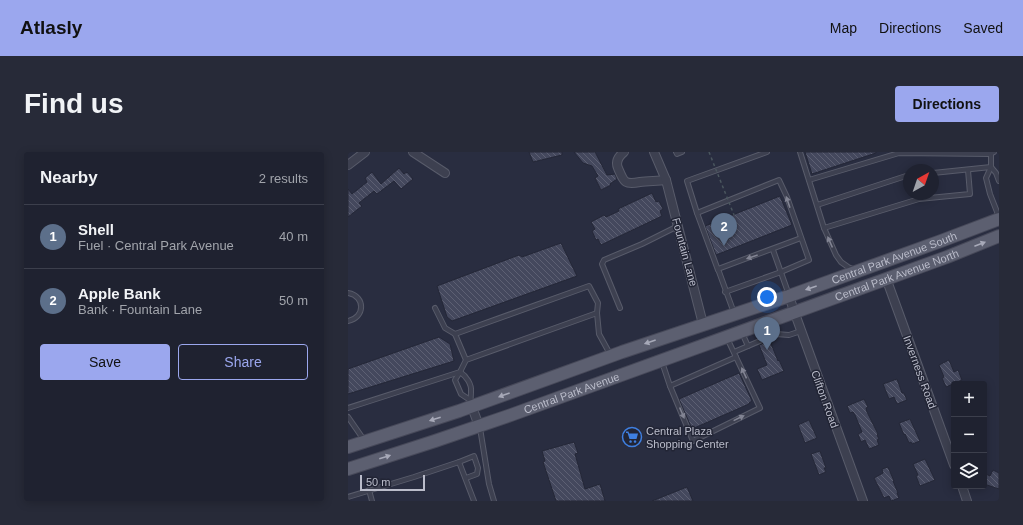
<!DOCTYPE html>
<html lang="en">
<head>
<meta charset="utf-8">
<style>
	:root { --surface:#1f2230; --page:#272a38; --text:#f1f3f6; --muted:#a1a4ab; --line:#3c3f4c; --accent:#9ba7ee }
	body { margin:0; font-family:Helvetica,sans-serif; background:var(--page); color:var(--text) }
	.controls { position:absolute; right:12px; bottom:12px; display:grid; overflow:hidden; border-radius:4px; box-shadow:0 2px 10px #0003 }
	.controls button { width:36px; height:36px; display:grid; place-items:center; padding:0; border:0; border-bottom:1px solid var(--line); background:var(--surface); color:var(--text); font:20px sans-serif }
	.compass { position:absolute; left:555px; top:12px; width:36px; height:36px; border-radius:50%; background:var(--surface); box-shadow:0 2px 10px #0003; rotate:40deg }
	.scale { position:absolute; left:12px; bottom:10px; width:65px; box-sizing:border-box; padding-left:4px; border:2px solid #babcca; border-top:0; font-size:11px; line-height:14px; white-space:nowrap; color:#babcca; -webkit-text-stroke:3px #222535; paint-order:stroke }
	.you { position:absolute; left:419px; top:145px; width:14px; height:14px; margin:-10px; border:3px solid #fff; border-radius:50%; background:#1a73e8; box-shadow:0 0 0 6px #1a73e833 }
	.badge { display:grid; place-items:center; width:26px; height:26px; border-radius:50%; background:var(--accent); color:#fff; font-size:13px; font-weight:700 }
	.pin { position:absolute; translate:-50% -33px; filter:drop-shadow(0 1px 2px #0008) }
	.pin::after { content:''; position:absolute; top:21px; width:14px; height:12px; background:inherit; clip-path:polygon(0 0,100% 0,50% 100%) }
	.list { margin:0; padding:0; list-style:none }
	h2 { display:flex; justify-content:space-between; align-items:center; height:52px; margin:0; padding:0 16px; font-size:17px }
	h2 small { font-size:13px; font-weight:400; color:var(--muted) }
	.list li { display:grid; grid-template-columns:26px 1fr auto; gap:12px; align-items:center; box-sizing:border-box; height:64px; padding:0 16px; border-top:1px solid var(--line) }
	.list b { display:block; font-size:15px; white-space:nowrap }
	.list p { margin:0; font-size:13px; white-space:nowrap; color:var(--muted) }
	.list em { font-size:13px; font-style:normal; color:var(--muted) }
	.actions { display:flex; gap:8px; padding:12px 16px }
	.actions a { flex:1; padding:9px 0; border:1px solid var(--accent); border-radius:4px; text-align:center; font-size:14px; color:var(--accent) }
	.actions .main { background:var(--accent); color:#111 }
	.icon { flex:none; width:22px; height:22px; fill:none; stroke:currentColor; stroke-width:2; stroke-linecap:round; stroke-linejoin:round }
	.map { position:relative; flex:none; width:651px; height:349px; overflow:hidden; border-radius:4px }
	header { display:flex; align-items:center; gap:24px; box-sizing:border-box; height:56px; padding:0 20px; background:var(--accent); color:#111 }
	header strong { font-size:19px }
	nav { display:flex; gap:22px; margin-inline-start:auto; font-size:14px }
	.intro { display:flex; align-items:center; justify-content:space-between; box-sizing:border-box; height:96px; padding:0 24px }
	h1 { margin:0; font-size:28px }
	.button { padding:10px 18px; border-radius:4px; background:var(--accent); color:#111; font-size:14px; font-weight:700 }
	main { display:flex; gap:24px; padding:0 24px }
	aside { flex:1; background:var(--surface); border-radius:4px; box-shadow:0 2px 10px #0003 }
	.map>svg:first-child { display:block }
	.building { fill:url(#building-back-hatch); stroke:#242737 }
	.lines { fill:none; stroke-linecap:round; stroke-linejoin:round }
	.service-casing { stroke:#585b6a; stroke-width:6 }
	.minor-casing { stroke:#585b6a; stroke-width:10 }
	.primary-casing { stroke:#474959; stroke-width:14 }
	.service { stroke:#3d4050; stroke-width:4 }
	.minor { stroke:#3d4050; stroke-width:8 }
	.primary { stroke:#5c5f70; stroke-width:12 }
	.path-bridge { stroke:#4a565e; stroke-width:1.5; stroke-dasharray:3 3; stroke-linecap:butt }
	.oneway { fill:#828493 }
	.oneway2 { fill:#a7a9b8 }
	.labels { text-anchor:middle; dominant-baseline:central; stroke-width:3; stroke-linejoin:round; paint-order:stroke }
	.street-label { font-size:11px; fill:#babcca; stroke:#222535 }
	.poi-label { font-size:11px; fill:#babcca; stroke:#222535; text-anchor:start }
</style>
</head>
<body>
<header>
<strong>Atlasly</strong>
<nav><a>Map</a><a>Directions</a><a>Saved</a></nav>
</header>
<div class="intro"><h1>Find us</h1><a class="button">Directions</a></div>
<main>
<aside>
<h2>Nearby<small>2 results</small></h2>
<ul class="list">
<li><span class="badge" style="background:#5c6f8a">1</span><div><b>Shell</b><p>Fuel · Central Park Avenue</p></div><em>40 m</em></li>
<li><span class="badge" style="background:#5c6f8a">2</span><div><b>Apple Bank</b><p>Bank · Fountain Lane</p></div><em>50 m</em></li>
</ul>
<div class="actions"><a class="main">Save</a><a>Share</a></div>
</aside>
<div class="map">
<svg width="651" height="349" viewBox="0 0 651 349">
	<defs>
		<pattern id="building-back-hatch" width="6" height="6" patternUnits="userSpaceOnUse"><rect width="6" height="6" fill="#44485d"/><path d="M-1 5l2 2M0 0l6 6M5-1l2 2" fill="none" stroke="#5d6073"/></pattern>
	</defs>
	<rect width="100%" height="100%" fill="#292d40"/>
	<g class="building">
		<path d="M181,0H214V3L185,10Z"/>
		<path d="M226,0H247L259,23L267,22L269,27L262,32L263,33L253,38L247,26L250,24L244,14L235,11Z"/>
		<path d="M457,0H528V1L464,22Z"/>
		<path d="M51,16L56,22L59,20L65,27L53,37L46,29L29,42L26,39L11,51L14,54L0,65V37L4,42L19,30L17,26L24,20L33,32Z"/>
		<path d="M304,41L308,50L311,49L315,57L312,59L314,64L253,93L250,87L248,88L244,79L247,77L243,70L256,63L258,65L271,59L270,57Z"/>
		<path d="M432,44L444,73L368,103L357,74Z"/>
		<path d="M213,91L229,124L104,169L99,165L89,134L171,103L174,105Z"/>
		<path d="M91,185L102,192L106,209L0,242V217Z"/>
		<path d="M422,189L430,209L431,208L436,219L414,228L409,217L419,213L411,193Z"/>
		<path d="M601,208L606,220L610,218L614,228L598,235L594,226L596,225L591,213Z"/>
		<path d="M391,221L404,249L401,251V252L344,277L331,247Z"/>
		<path d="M549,227L554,241H556L559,248L549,252L546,245L541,247L535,232Z"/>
		<path d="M516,247L520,255L518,256L519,260L530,282L529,283L531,287L529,288L531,293L521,297L517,288L513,290L510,282L514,280L507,263L505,260L502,261L499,254Z"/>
		<path d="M562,267L572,289L564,292L563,290L561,291L557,282L556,283L551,271Z"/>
		<path d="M461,268L469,286L457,291L450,273Z"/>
		<path d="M226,290L230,301L227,302L237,337L252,332L257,349H208L195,310L197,309L194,299Z"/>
		<path d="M472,299L478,316H476L478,320L471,323L463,302Z"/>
		<path d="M577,307L587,328L572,334L568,324L570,323L565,312Z"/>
		<path d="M540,315L546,329H545L550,341H549L551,346L543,349L541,344L536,346L526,326L535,321L534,317Z"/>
		<path d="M645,318L651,321V337L636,332L638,322L642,324Z"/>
		<path d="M339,335L345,349H304Z"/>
	</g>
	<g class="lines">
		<defs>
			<g id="service">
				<path d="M328,0L329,2L334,0"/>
				<path d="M452,0L476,76L488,103L493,110L500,115L507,118"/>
				<path d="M643,0V15L638,26L642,42L651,65"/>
				<path d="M643,15L648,21L651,29"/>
				<path d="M585,21L643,15"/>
				<path d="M461,28L551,1L642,2L646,0"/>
				<path d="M469,53L561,23"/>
				<path d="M349,61L431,28L439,45L461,108L433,120L377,140"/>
				<path d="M476,76L571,47L622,42L620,18"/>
				<path d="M425,98L441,143"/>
				<path d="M370,118L349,61L339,29L419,0"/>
				<path d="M0,141C18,144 17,166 0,169"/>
				<path d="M87,156L97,176L107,182"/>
				<path d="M272,156L254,112L256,108L294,92L330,74"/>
				<path d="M249,161L251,182L262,202"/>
				<path d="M386,161L370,117L453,86"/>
				<path d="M422,170L428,182"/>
				<path d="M394,181L400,194"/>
				<path d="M386,200L428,182L441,183L453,179"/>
				<path d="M314,210L322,234L345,289L412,256L379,186"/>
				<path d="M322,234L388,205"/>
				<path d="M122,248L113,242L107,228L112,220C118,224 124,232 123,240C123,245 122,248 123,254"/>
				<path d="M0,256L112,220L118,208L107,182L241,134L250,151L249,161L118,208"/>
				<path d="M0,265L16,288"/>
				<path d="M132,276L141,332L146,349"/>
				<path d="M111,310L126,304L130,316L129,322L118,326"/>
				<path d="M21,338L24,349"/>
				<path d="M0,345L66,325L111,310L126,349"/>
			</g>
			<g id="minor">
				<path d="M65,0L97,21"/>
				<path d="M276,0C271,4 267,9 270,16C276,30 276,33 292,30C300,29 309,29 318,28"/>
				<path d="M306,0L318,28L355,172"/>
				<path d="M0,13L17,0"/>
				<path d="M538,126L606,313"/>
				<path d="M441,144L446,159L515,349"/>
				<path d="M124,255L131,274"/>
				<path d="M614,334L619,349"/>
			</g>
			<g id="primary">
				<path id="s1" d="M0,295L111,259L274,200L441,144L593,89L651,67"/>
				<path id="s2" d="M0,317L87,289L163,263L599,105L651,84"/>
			</g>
		</defs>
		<use href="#service" class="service-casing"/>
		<use href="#minor" class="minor-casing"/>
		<use href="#primary" class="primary-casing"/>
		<use href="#service" class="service"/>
		<use href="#minor" class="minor"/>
		<use href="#primary" class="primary"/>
		<path class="path-bridge" d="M361,0L386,63"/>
	</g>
	<defs><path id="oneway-solid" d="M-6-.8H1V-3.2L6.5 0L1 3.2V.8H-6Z"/></defs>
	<g class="oneway">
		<use href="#oneway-solid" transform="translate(440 50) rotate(-109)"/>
		<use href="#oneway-solid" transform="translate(482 90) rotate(-114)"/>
		<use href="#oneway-solid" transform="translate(404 105) rotate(161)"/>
		<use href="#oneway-solid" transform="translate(396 221) rotate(-115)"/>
		<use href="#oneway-solid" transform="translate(334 261) rotate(67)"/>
		<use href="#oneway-solid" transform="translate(391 266) rotate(-26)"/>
	</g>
	<g class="oneway2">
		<use href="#oneway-solid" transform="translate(632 92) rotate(-21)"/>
		<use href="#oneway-solid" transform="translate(463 136) rotate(161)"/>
		<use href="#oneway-solid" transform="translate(302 190) rotate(161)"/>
		<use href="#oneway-solid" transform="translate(156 243) rotate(160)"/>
		<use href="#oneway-solid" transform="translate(87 267) rotate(162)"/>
		<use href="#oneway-solid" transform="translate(37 305) rotate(-17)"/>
	</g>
	<defs>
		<symbol id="supermarket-ring" viewBox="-11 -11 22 22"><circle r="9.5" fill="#222535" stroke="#3f7fe0" stroke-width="1.5"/><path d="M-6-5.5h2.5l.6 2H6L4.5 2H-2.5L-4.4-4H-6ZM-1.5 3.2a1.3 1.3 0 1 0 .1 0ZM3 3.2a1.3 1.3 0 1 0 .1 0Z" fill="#3f7fe0"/></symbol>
	</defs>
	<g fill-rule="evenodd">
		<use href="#supermarket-ring" x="273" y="274" width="22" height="22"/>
	</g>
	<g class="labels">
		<g class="street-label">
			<text transform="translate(337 100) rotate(75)">Fountain Lane</text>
			<text stroke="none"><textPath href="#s1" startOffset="578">Central Park Avenue South</textPath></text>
			<text stroke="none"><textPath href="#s2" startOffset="582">Central Park Avenue North</textPath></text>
			<text transform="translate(572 220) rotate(70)">Inverness Road</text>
			<text stroke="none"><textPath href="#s2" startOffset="236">Central Park Avenue</textPath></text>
			<text transform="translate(477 247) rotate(70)">Clifton Road</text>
		</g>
		<g class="poi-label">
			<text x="298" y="279">Central Plaza<tspan x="298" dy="13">Shopping Center</tspan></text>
		</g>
	</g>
</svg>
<div class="controls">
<button>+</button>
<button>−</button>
<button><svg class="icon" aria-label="layers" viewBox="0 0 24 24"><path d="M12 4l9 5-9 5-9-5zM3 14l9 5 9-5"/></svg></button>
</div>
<svg class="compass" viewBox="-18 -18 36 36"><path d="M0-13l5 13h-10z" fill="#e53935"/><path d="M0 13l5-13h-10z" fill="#a1a4ab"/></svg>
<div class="scale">50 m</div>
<div class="you"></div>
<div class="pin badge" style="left:419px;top:198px;background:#5c6f8a">1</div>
<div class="pin badge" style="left:376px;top:94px;background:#5c6f8a">2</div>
</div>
</main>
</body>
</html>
